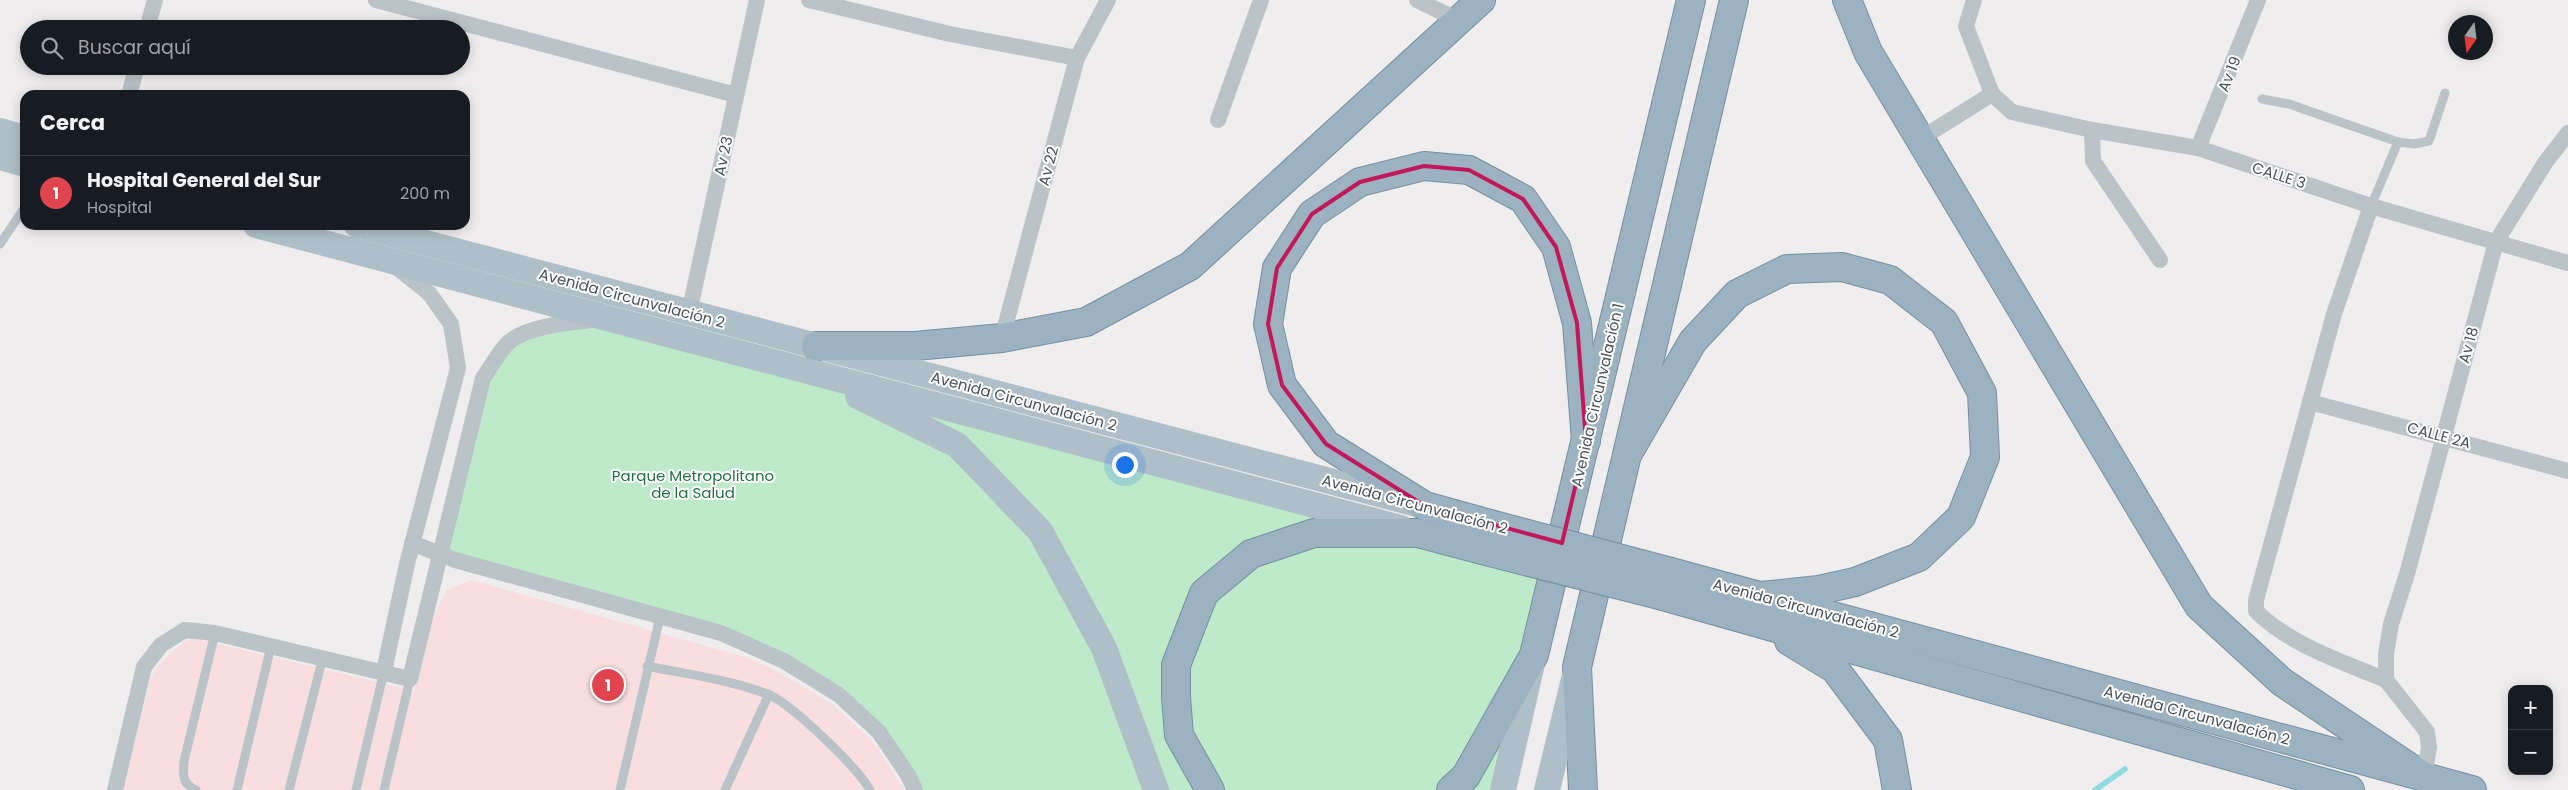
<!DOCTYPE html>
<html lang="es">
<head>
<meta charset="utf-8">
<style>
	:root { --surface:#171b24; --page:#242831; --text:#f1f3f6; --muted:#9ea1a6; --line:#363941; --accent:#d93025 }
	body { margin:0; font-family:Poppins,sans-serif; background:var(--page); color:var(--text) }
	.controls { position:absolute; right:15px; bottom:15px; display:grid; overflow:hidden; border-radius:10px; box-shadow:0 2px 12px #0003 }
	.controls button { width:45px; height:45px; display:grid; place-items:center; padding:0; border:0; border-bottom:1px solid var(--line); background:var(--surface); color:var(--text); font:25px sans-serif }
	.compass { position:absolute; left:2448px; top:15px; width:45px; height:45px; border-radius:50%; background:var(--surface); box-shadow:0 2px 12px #0003; rotate:194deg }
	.you { position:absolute; left:1124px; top:464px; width:18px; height:18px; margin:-12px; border:4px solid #fff; border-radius:50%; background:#1a73e8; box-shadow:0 0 0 8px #1a73e833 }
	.badge { display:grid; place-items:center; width:32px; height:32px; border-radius:50%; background:var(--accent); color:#fff; font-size:16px; font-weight:700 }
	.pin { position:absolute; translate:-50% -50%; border:2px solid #fff; box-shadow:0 1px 5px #0006 }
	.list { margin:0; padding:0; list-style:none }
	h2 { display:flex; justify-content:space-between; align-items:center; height:65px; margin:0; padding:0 20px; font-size:21px }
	h2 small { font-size:16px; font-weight:400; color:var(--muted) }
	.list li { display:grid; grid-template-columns:32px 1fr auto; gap:15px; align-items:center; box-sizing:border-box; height:75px; padding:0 20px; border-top:1px solid var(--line) }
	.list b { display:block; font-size:19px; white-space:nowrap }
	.list p { margin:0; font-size:16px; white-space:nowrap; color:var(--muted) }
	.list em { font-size:16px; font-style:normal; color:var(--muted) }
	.icon { flex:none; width:28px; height:28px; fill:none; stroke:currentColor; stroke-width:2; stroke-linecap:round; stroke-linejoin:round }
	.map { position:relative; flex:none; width:2568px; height:790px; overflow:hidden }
	.search { position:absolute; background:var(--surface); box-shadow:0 2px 12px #0003; left:20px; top:20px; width:450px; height:55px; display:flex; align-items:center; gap:12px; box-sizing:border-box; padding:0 18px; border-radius:28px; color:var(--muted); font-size:19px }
	.panel { position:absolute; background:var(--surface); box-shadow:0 2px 12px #0003; left:20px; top:90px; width:450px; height:140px; border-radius:15px }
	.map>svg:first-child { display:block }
	.medical { fill:#f8dedf }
	.green { fill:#beeaca }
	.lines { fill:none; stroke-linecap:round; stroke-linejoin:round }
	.stream { stroke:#8fdbe3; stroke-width:5.5 }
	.trunk-casing { stroke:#7490a3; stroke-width:30 }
	.service { stroke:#b9c3c8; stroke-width:9 }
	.minor { stroke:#b9c3c8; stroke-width:16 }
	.primary { stroke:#afbfc9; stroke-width:26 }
	.trunk { stroke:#9cb2c0; stroke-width:28 }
	.trunk-bridge-casing { stroke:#7490a3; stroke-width:30; stroke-linecap:butt }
	.trunk-bridge { stroke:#9cb2c0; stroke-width:28 }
	.marked { fill:none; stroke:#c2185b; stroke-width:4; stroke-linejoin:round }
	.labels { text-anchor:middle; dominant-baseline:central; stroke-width:4; stroke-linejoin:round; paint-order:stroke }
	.street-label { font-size:15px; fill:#475258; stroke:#fff }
	.park-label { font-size:15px; fill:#1f723f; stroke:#fff }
</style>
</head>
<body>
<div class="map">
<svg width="2568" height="790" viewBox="0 0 2568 790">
	<rect width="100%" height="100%" fill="#efeded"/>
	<path class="medical" d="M471,580L745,657L770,667L832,704L855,725L875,744L905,790H123L151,677L159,664L183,642L193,639L206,641L414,691L432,619L447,590Z"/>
	<path class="green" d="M607,318L1555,568L1503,790H915L908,775L839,695L721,633L439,553L483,378L506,344Z"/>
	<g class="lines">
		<path class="stream" d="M2095,790L2125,769"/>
		<defs>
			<g id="trunk">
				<path d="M1847,0L1868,52L2199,606L2282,682L2424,777"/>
				<path d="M816,346H915L1002,338L1086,322L1190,266L1481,0"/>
				<path d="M1627,455L1693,341L1737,294L1787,269L1842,267L1890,280L1944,322L1982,393L1985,457L1961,517L1919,557L1855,582L1819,590L1761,596"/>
				<path d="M1490,524L1425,506L1326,444L1282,385L1268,324L1277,268L1312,214L1360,182L1424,166L1469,170L1523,199L1556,247L1577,323L1586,441"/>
				<path d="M1671,572L2472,790"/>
				<path d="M1663,596L2350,790"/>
				<path d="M1789,641L1835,669L1888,740L1897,790"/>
				<path d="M1210,790L1179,735L1176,697V665L1204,593L1251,554L1314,533H1418L1482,550"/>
				<path d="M1451,790L1466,776L1534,655L1691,0"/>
				<path d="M1583,790L1577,667L1734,0"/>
			</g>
		</defs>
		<use href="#trunk" class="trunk-casing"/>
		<g class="service">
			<path d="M2262,99L2289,104L2398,142L2371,206"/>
			<path d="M2398,142L2414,144L2429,141L2445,93"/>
			<path d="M0,244L25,207"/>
			<path d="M647,666C686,674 731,680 767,694C790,702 858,768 870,790"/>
			<path d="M196,790C182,784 183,775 184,761L215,633"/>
			<path d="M237,790L271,646"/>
			<path d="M289,790L323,657"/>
			<path d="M356,790L384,671"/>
			<path d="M384,790L410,679"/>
			<path d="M620,790L660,617"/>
			<path d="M725,790L769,694"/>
		</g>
		<g class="minor">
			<path d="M376,0L736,95"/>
			<path d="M809,0L950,34L1077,58"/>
			<path d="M1417,0L1458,20"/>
			<path d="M1974,0L1966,26L1992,94L2012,112L2092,130L2198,148L2371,206L2568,263"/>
			<path d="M147,29L155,0"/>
			<path d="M129,95L137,66"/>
			<path d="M1218,120L1261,0"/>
			<path d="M2092,130L2093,161L2160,260"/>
			<path d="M1920,139L1992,94"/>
			<path d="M2198,148L2258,0"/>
			<path d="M2371,206L2334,314L2256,600V611C2288,644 2343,662 2386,680"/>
			<path d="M689,313L757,0"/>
			<path d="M1002,338L1077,58L1108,0"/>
			<path d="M2310,402L2568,471"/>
			<path d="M412,543L455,560L721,633L784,661L839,695L879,732L908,775L915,790"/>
			<path d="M384,671L407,564L458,368L451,324L429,293L395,266"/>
			<path d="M2424,777L2429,747L2427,732L2386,680V654L2391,624L2407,574L2496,242L2545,163L2568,133"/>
			<path d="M115,790L144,667L161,645L185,630L215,633L410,679L483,378C490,368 497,356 505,346C520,327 570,322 593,320"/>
		</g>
		<g class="primary">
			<path d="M0,131L25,138"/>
			<path d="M0,157L25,164"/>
			<path d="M256,225L1401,528"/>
			<path d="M357,225L1417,504"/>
			<path d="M858,396L957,445L1040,531L1104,648L1156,790"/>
			<path d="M1503,790L1531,668"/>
			<path d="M1547,790L1574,679"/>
		</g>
		<use href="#trunk" class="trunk"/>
		<defs>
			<g id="trunk-bridge">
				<path d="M1490,524L1671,572"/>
				<path d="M1482,550L1663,596"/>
			</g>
		</defs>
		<use href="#trunk-bridge" class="trunk-bridge-casing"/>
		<use href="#trunk-bridge" class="trunk-bridge"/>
	</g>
	<path class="marked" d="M1424,166L1469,170L1523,199L1556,247L1577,323L1586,441L1562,543L1425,506L1326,444L1282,385L1268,324L1277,268L1312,214L1360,182Z"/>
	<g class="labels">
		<g class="street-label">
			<text transform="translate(2229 74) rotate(-68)">Av 19</text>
			<text transform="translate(723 156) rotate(-78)">Av 23</text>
			<text transform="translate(1048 166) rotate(-75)">Av 22</text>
			<text transform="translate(2279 175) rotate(18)">CALLE 3</text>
			<text transform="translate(632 298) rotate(15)">Avenida Circunvalación 2</text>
			<text transform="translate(2468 345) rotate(-75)">Av 18</text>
			<text transform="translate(1597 395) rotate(-77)">Avenida Circunvalación 1</text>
			<text transform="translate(1024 401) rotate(15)">Avenida Circunvalación 2</text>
			<text transform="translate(2439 435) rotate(15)">CALLE 2A</text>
			<text transform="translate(1415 504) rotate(15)">Avenida Circunvalación 2</text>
			<text transform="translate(1806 608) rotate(15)">Avenida Circunvalación 2</text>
			<text transform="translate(2197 715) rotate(15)">Avenida Circunvalación 2</text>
		</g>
		<g class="park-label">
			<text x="693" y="475">Parque Metropolitano<tspan x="693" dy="17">de la Salud</tspan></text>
		</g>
	</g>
</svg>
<div class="controls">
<button>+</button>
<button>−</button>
</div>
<svg class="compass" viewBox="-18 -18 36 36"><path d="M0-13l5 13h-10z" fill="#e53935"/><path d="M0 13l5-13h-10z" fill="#9ea1a6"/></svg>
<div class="you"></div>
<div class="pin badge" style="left:608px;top:685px;background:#e0444e">1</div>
<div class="search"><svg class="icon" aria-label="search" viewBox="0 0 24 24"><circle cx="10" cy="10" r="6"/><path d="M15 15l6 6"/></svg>Buscar aquí</div>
<section class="panel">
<h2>Cerca<small></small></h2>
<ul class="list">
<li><span class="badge" style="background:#e0444e">1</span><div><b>Hospital General del Sur</b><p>Hospital</p></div><em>200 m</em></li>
</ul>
</section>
</div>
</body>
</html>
